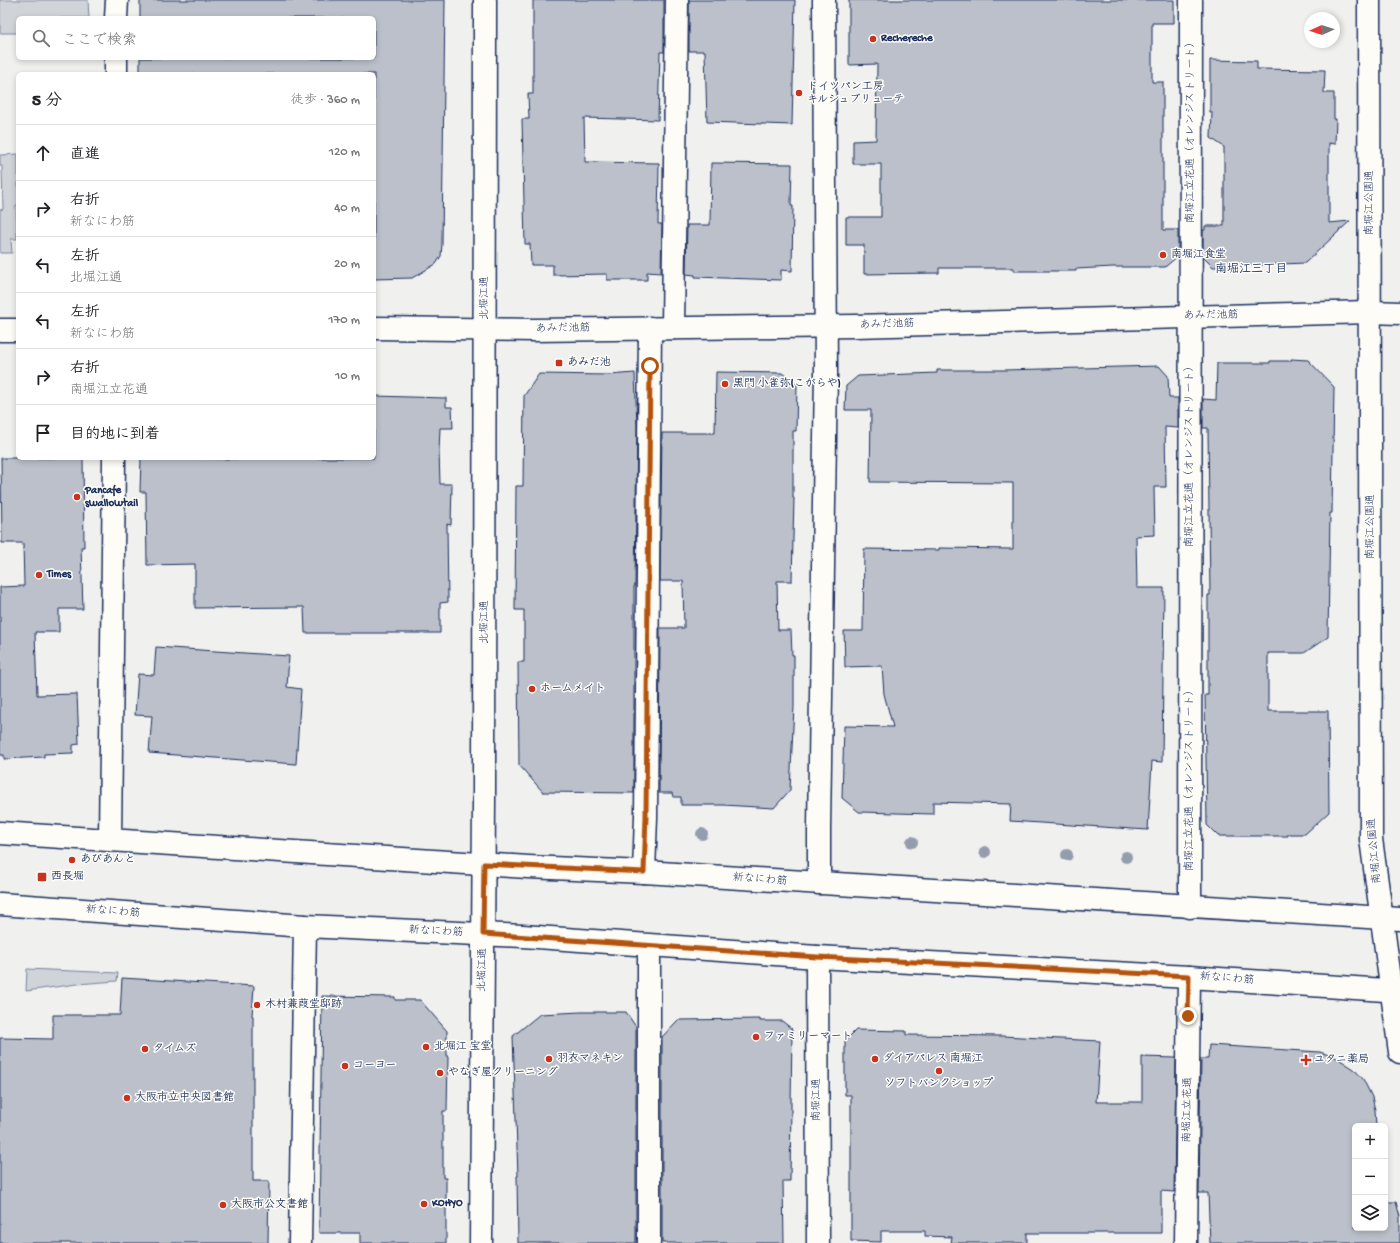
<!DOCTYPE html>
<html lang="ja">
<head>
<meta charset="utf-8">
<style>
	:root { --surface:#fff; --page:#f2f2f2; --text:#202124; --muted:#757577; --line:#e0e0e0 }
	body { margin:0; font-family:"Gochi Hand","Klee One",sans-serif; background:var(--page); color:var(--text) }
	.controls { position:absolute; right:12px; bottom:12px; display:grid; overflow:hidden; border-radius:6px; box-shadow:0 2px 6px #0003 }
	.controls button { width:36px; height:36px; display:grid; place-items:center; padding:0; border:0; border-bottom:1px solid var(--line); background:var(--surface); color:var(--text); font:20px sans-serif }
	.compass { position:absolute; left:1304px; top:12px; width:36px; height:36px; border-radius:50%; background:var(--surface); box-shadow:0 2px 6px #0003; rotate:267deg }
	.stop { position:absolute; width:12px; height:12px; margin:-9px; border:3px solid #b45309; border-radius:50%; background:#fff }
	.stop.end { background:#b45309; border-color:#fff; box-shadow:0 1px 4px #0008 }
	.list { margin:0; padding:0; list-style:none }
	h2 { display:flex; justify-content:space-between; align-items:center; height:52px; margin:0; padding:0 16px; font-size:17px }
	h2 small { font-size:13px; font-weight:400; color:var(--muted) }
	.list li { display:grid; grid-template-columns:26px 1fr auto; gap:12px; align-items:center; box-sizing:border-box; height:56px; padding:0 16px; border-top:1px solid var(--line) }
	.list b { display:block; font-size:15px; white-space:nowrap }
	.list p { margin:0; font-size:13px; white-space:nowrap; color:var(--muted) }
	.list em { font-size:13px; font-style:normal; color:var(--muted) }
	.icon { flex:none; width:22px; height:22px; fill:none; stroke:currentColor; stroke-width:2; stroke-linecap:round; stroke-linejoin:round }
	.map { position:relative; flex:none; width:1400px; height:1243px; overflow:hidden }
	.search { position:absolute; background:var(--surface); box-shadow:0 2px 6px #0003; left:16px; top:16px; width:360px; height:44px; display:flex; align-items:center; gap:10px; box-sizing:border-box; padding:0 14px; border-radius:6px; color:var(--muted); font-size:15px }
	.panel { position:absolute; background:var(--surface); box-shadow:0 2px 6px #0003; left:16px; top:72px; width:360px; height:388px; border-radius:6px }
	.map>svg:first-child { display:block }
	.green { fill:#d0d3d8; stroke:#76819b }
	.building { fill:#bbc0ca; stroke:#1b2f5e }
	.lines { fill:none; stroke-linecap:round; stroke-linejoin:round }
	.street-casing { stroke:#1b2f5e; stroke-width:25 }
	.secondary-casing { stroke:#1b2f5e; stroke-width:25 }
	.primary-casing { stroke:#1b2f5e; stroke-width:25 }
	.street { stroke:#fdfcf7; stroke-width:22 }
	.secondary { stroke:#fdfcf7; stroke-width:22 }
	.primary { stroke:#fdfcf7; stroke-width:22 }
	.tree { fill:#949caf }
	.route { stroke:#b45309; stroke-width:5 }
	.poi-dot { fill:#c8321e; stroke:#fdfcf7; stroke-width:1.5 }
	.labels { text-anchor:middle; dominant-baseline:central; stroke-width:3; stroke-linejoin:round; paint-order:stroke }
	.poi-label { font-size:11px; font-weight:bold; fill:#1b2f5e; stroke:#fdfcf7; text-anchor:start }
	.street-label { font-size:11px; fill:#1b2f5e; stroke:#fdfcf7 }
	.neighbourhood-label { font-size:12px; font-weight:bold; fill:#1b2f5e; stroke:#fdfcf7 }
</style>
</head>
<body>
<div class="map">
<svg width="1400" height="1243" viewBox="0 0 1400 1243">
	<rect width="100%" height="100%" fill="#f0f0ee"/>
	<filter id="ink" filterUnits="userSpaceOnUse"><feTurbulence type="fractalNoise" baseFrequency=".025" numOctaves="2"/><feDisplacementMap in="SourceGraphic" scale="8" xChannelSelector="R" yChannelSelector="G"/><feConvolveMatrix kernelMatrix="1 2 1 2 8 2 1 2 1" color-interpolation-filters="sRGB"/></filter>
	<g filter="url(#ink)">
		<g class="green">
			<path d="M0,0H88L89,18H18V33H0Z"/>
			<path d="M18,154V205H16L17,239H11L12,253H0V210L3,209L2,166H0V155Z"/>
			<path d="M27,969L118,973L117,981L77,984L26,991Z"/>
		</g>
		<g class="building">
			<path d="M140,0H445L442,244L441,256L436,264L412,278L374,279V74H140V58H374V18H140Z"/>
			<path d="M533,0H664V52H660L658,120L584,118L585,162L659,163L658,224H662L661,273L647,272V280H607V274L553,275V265H531L530,244H525L522,119H529L528,94H533Z"/>
			<path d="M689,0H795L792,125L707,122L705,51H689Z"/>
			<path d="M849,0H1174V23H1152V82H1163V230H1178V256L1165,267H1113L1076,269V271H1014V268H939V273L864,274V245H846V217H881V164H853V141L876,140L877,64L849,65Z"/>
			<path d="M1210,60L1257,61V69L1325,70L1324,93H1334V119H1336L1335,144L1329,143V223L1350,221L1305,263L1213,267L1203,257V230H1205V226H1224V147L1211,138L1212,112H1210Z"/>
			<path d="M711,163L792,164L791,206H793L792,271L781,270V280L695,277V275L686,274L687,225H710Z"/>
			<path d="M1291,359L1308,360L1334,387L1332,513H1330L1328,637L1304,653H1268V711H1328L1329,812L1305,834H1288V836H1218L1207,825L1205,695H1208V595H1210L1208,428H1203V399L1216,400L1217,363H1270V361H1291Z"/>
			<path d="M1159,366L1168,376L1169,398H1178V428L1165,427L1166,487H1154L1155,535L1136,536L1137,588H1164L1162,762L1152,761L1148,830L1010,821L1011,804L933,802V814L859,812L842,798L844,726L893,727L884,694L882,666L845,667L844,631H863L864,549L939,550V548L1013,549V483L870,482L871,410H845L846,386L858,376L937,373V370H1004Z"/>
			<path d="M716,372L782,373L797,385L796,431H793V498H794L792,581H777L778,630H791L792,655H794V706L790,790L774,808L723,805H681V797H673L672,793H659L660,628H684L683,581H660L662,433H715Z"/>
			<path d="M635,373L637,427L635,586H634V793L543,792L519,765L518,662H524V610H515L516,486H523L524,396L539,374L608,375Z"/>
			<path d="M374,396L446,398V407H452L453,428H440L439,451L440,484H452L451,525L447,524L448,602L440,603V633H305L304,607L195,608V564L147,565L146,492H140L141,458L240,459V458H374Z"/>
			<path d="M1,458H83L84,547H81L83,609H59V632H35L37,695L77,694L79,744L73,745V753L44,754V757L4,759V755H0V587L24,586L23,543H2Z"/>
			<path d="M156,647L289,656L287,687L301,689L296,764L149,753L152,716L135,715L138,674L154,675Z"/>
			<path d="M122,978L254,986L252,1016H253V1181H269L268,1243H0V1038L53,1039V1015H120Z"/>
			<path d="M322,996L395,997V1000H420L447,1031V1057H448L447,1111H443V1178H446V1243H360V1233H319Z"/>
			<path d="M581,1012H626L636,1027V1243H518L517,1176H518L513,1036L540,1014Z"/>
			<path d="M760,1019V1021H782L792,1029L790,1181H783L784,1243H662V1037L678,1020Z"/>
			<path d="M856,1030L906,1031V1035L1002,1036L1100,1041L1096,1102H1142V1057L1176,1058L1174,1192L1161,1191V1233H1027V1243H951L952,1237L925,1236V1231H881V1242L851,1241V1095H845V1041Z"/>
			<path d="M1209,1045L1320,1052L1337,1058L1354,1069L1363,1079L1372,1097L1375,1110L1376,1126H1355V1228H1385V1202H1396L1400,1217V1243H1210L1208,1193H1199L1201,1059H1208Z"/>
		</g>
		<g class="lines">
			<defs>
				<g id="street">
					<path d="M673,328L677,0"/>
					<path d="M644,872L646,817L650,328"/>
					<path d="M300,1243L305,926"/>
					<path d="M649,1243V946"/>
				</g>
				<g id="secondary">
					<path d="M1369,0L1371,839L1400,1052"/>
					<path d="M116,18L117,0"/>
					<path d="M116,74V58"/>
					<path d="M374,328L534,330L855,326L1370,312L1400,313"/>
					<path d="M0,330H18"/>
					<path d="M110,840L114,458"/>
					<path d="M819,883V827L826,373L824,0"/>
					<path d="M1190,907L1191,0"/>
					<path d="M817,957L818,1243"/>
					<path d="M481,1243L484,802L485,0"/>
					<path d="M1186,1243L1189,977"/>
				</g>
				<g id="primary">
					<path d="M0,833L528,867L644,872L1400,919"/>
					<path d="M0,904L305,926L523,936L817,957L1189,977L1400,991"/>
				</g>
			</defs>
			<use href="#street" class="street-casing"/>
			<use href="#secondary" class="secondary-casing"/>
			<use href="#primary" class="primary-casing"/>
			<use href="#street" class="street"/>
			<use href="#secondary" class="secondary"/>
			<use href="#primary" class="primary"/>
		</g>
		<g class="tree">
			<circle cx="702" cy="834" r="6"/>
			<circle cx="912" cy="842" r="6"/>
			<circle cx="985" cy="852" r="6"/>
			<circle cx="1067" cy="855" r="6"/>
			<circle cx="1126" cy="857" r="6"/>
		</g>
	</g>
	<g class="lines" filter="url(#ink)">
		<path class="route" d="M650,366L646,817L644,872L484,864L483,934L817,957L1189,976L1188,1016"/>
	</g>
	<g class="poi-dot">
		<circle cx="873" cy="39" r="4"/>
		<circle cx="799" cy="93" r="4"/>
		<circle cx="1163" cy="255" r="4"/>
		<rect x="555" y="359" width="8" height="8" rx="2"/>
		<circle cx="725" cy="384" r="4"/>
		<circle cx="77" cy="497" r="4"/>
		<circle cx="39" cy="575" r="4"/>
		<circle cx="532" cy="689" r="4"/>
		<circle cx="72" cy="860" r="4"/>
		<rect x="37" y="872" width="10" height="10" rx="2"/>
		<circle cx="257" cy="1005" r="4"/>
		<circle cx="756" cy="1037" r="4"/>
		<circle cx="426" cy="1047" r="4"/>
		<circle cx="145" cy="1049" r="4"/>
		<circle cx="549" cy="1059" r="4"/>
		<circle cx="875" cy="1059" r="4"/>
		<path d="M1304 1054h4v4h4v4h-4v4h-4v-4h-4v-4h4z"/>
		<circle cx="345" cy="1066" r="4"/>
		<circle cx="939" cy="1071" r="4"/>
		<circle cx="440" cy="1073" r="4"/>
		<circle cx="127" cy="1098" r="4"/>
		<circle cx="424" cy="1204" r="4"/>
		<circle cx="223" cy="1205" r="4"/>
	</g>
	<g class="labels">
		<g class="poi-label">
			<text x="881" y="39">Rechereche</text>
			<text x="807" y="87">ドイツパン工房<tspan x="807" dy="13">キルシュブリューテ</tspan></text>
			<text x="1171" y="255">南堀江食堂</text>
			<text x="567" y="363">あみだ池</text>
			<text x="733" y="384">黒門 小雀弥(こがらや)</text>
			<text x="85" y="491">Pancafe<tspan x="85" dy="13">swallowtail</tspan></text>
			<text x="47" y="575">Times</text>
			<text x="540" y="689">ホームメイト</text>
			<text x="80" y="860">あびあんと</text>
			<text x="51" y="877">西長堀</text>
			<text x="265" y="1005">木村蒹葭堂邸跡</text>
			<text x="764" y="1037">ファミリーマート</text>
			<text x="434" y="1047">北堀江 宝堂</text>
			<text x="153" y="1049">タイムズ</text>
			<text x="557" y="1059">羽衣マネキン</text>
			<text x="883" y="1059">ダイアパレス 南堀江</text>
			<text x="1314" y="1060">ユタニ薬局</text>
			<text x="353" y="1066">コーヨー</text>
			<text x="448" y="1073">やなぎ屋クリーニング</text>
			<text x="939" y="1084" text-anchor="middle">ソフトバンクショップ</text>
			<text x="135" y="1098">大阪市立中央図書館</text>
			<text x="432" y="1204">KOHYO</text>
			<text x="231" y="1205">大阪市公文書館</text>
		</g>
		<g class="street-label">
			<text transform="translate(1191 130) rotate(-90)">南堀江立花通（オレンジストリート）</text>
			<text transform="translate(1370 203) rotate(-90)">南堀江公園通</text>
			<text transform="translate(485 298) rotate(-90)">北堀江通</text>
			<text transform="translate(1211 316) rotate(-1)">あみだ池筋</text>
			<text transform="translate(887 325) rotate(-2)">あみだ池筋</text>
			<text transform="translate(563 329) rotate(-1)">あみだ池筋</text>
			<text transform="translate(1190 454) rotate(-90)">南堀江立花通（オレンジストリート）</text>
			<text transform="translate(1371 527) rotate(-90)">南堀江公園通</text>
			<text transform="translate(485 622) rotate(-90)">北堀江通</text>
			<text transform="translate(1190 778) rotate(-90)">南堀江立花通（オレンジストリート）</text>
			<text transform="translate(1375 851) rotate(-95)">南堀江公園通</text>
			<text transform="translate(760 880) rotate(4)">新なにわ筋</text>
			<text transform="translate(113 912) rotate(4)">新なにわ筋</text>
			<text transform="translate(436 932) rotate(3)">新なにわ筋</text>
			<text transform="translate(483 970) rotate(-89)">北堀江通</text>
			<text transform="translate(1227 979) rotate(4)">新なにわ筋</text>
			<text transform="translate(817 1100) rotate(-90)">南堀江通</text>
			<text transform="translate(1188 1110) rotate(-89)">南堀江立花通</text>
		</g>
		<g class="neighbourhood-label">
			<text x="1251" y="270">南堀江三丁目</text>
		</g>
	</g>
</svg>
<div class="controls">
<button>+</button>
<button>−</button>
<button><svg class="icon" aria-label="layers" viewBox="0 0 24 24"><path d="M12 4l9 5-9 5-9-5zM3 14l9 5 9-5"/></svg></button>
</div>
<svg class="compass" viewBox="-18 -18 36 36"><path d="M0-13l5 13h-10z" fill="#e53935"/><path d="M0 13l5-13h-10z" fill="#757577"/></svg>
<div class="stop" style="left:650px;top:366px"></div>
<div class="stop end" style="left:1188px;top:1016px"></div>
<div class="search"><svg class="icon" aria-label="search" viewBox="0 0 24 24"><circle cx="10" cy="10" r="6"/><path d="M15 15l6 6"/></svg>ここで検索</div>
<section class="panel">
<h2>5 分<small>徒歩 · 360 m</small></h2>
<ul class="list">
<li><svg class="icon" aria-label="ahead" viewBox="0 0 24 24"><path d="M12 20V5M6 11l6-6 6 6"/></svg><div><b>直進</b></div><em>120 m</em></li>
<li><svg class="icon" aria-label="right" viewBox="0 0 24 24"><path d="M7 20v-9h11M14 6l5 5-5 5"/></svg><div><b>右折</b><p>新なにわ筋</p></div><em>40 m</em></li>
<li><svg class="icon" aria-label="left" viewBox="0 0 24 24"><path d="M17 20v-9H6M10 6l-5 5 5 5"/></svg><div><b>左折</b><p>北堀江通</p></div><em>20 m</em></li>
<li><svg class="icon" aria-label="left" viewBox="0 0 24 24"><path d="M17 20v-9H6M10 6l-5 5 5 5"/></svg><div><b>左折</b><p>新なにわ筋</p></div><em>170 m</em></li>
<li><svg class="icon" aria-label="right" viewBox="0 0 24 24"><path d="M7 20v-9h11M14 6l5 5-5 5"/></svg><div><b>右折</b><p>南堀江立花通</p></div><em>10 m</em></li>
<li><svg class="icon" aria-label="arrive" viewBox="0 0 24 24"><path d="M6 21V4h12l-3 4 3 4H6"/></svg><div><b>目的地に到着</b></div></li>
</ul>
</section>
</div>
</body>
</html>
